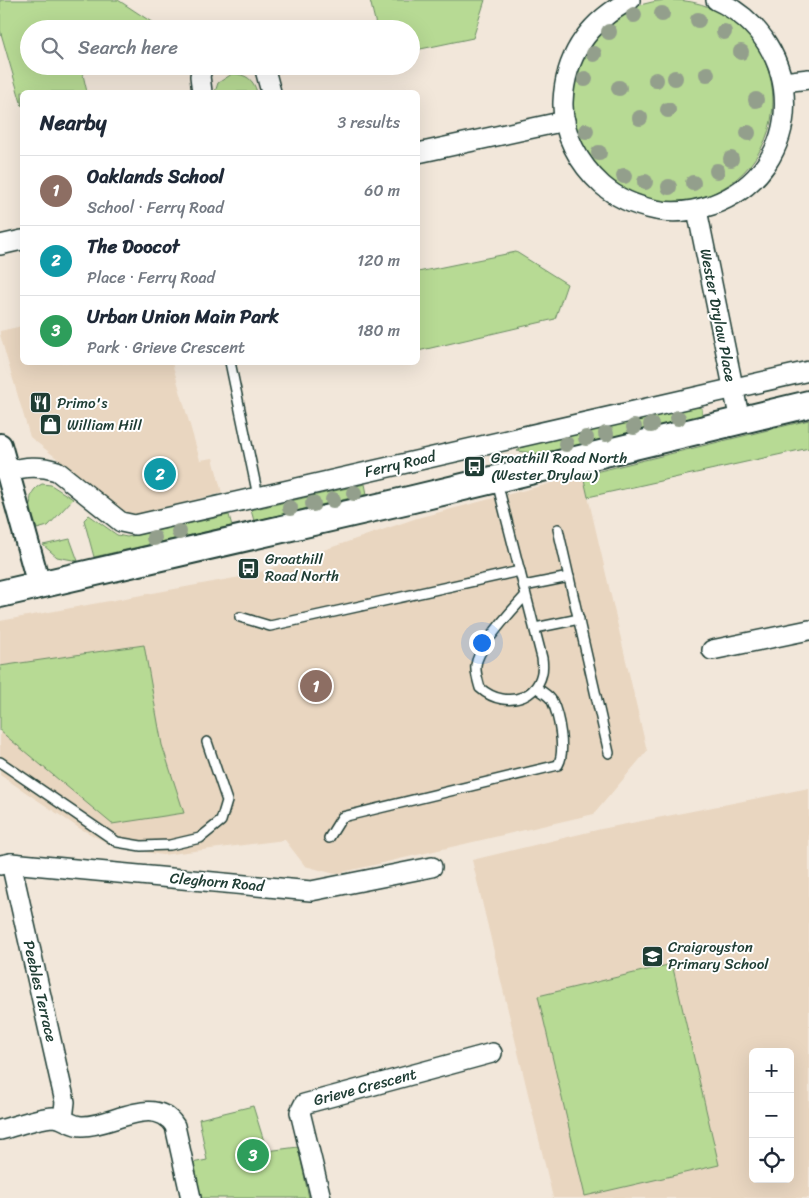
<!DOCTYPE html>
<html lang="en">
<head>
<meta charset="utf-8">
<style>
	:root { --surface:#fff; --page:#f6f6f7; --text:#1f2937; --muted:#747a83; --line:#e0e1e3; --accent:#1f3d34 }
	body { margin:0; font-family:Sriracha,sans-serif; background:var(--page); color:var(--text) }
	.controls { position:absolute; right:15px; bottom:15px; display:grid; overflow:hidden; border-radius:8px; box-shadow:0 5px 20px #0002 }
	.controls button { width:45px; height:45px; display:grid; place-items:center; padding:0; border:0; border-bottom:1px solid var(--line); background:var(--surface); color:var(--text); font:25px sans-serif }
	.you { position:absolute; left:481px; top:642px; width:18px; height:18px; margin:-12px; border:4px solid #fff; border-radius:50%; background:#1a73e8; box-shadow:0 0 0 8px #1a73e833 }
	.badge { display:grid; place-items:center; width:32px; height:32px; border-radius:50%; background:var(--accent); color:#fff; font-size:16px; font-weight:700 }
	.pin { position:absolute; translate:-50% -50%; border:2px solid #fff; box-shadow:0 1px 5px #0006 }
	.list { margin:0; padding:0; list-style:none }
	h2 { display:flex; justify-content:space-between; align-items:center; height:65px; margin:0; padding:0 20px; font-size:21px }
	h2 small { font-size:16px; font-weight:400; color:var(--muted) }
	.list li { display:grid; grid-template-columns:32px 1fr auto; gap:15px; align-items:center; box-sizing:border-box; height:70px; padding:0 20px; border-top:1px solid var(--line) }
	.list b { display:block; font-size:19px; white-space:nowrap }
	.list p { margin:0; font-size:16px; white-space:nowrap; color:var(--muted) }
	.list em { font-size:16px; font-style:normal; color:var(--muted) }
	.icon { flex:none; width:28px; height:28px; fill:none; stroke:currentColor; stroke-width:2; stroke-linecap:round; stroke-linejoin:round }
	.map { position:relative; flex:none; width:809px; height:1198px; overflow:hidden }
	.search { position:absolute; background:var(--surface); box-shadow:0 5px 20px #0002; left:20px; top:20px; width:400px; height:55px; display:flex; align-items:center; gap:12px; box-sizing:border-box; padding:0 18px; border-radius:28px; color:var(--muted); font-size:19px }
	.panel { position:absolute; background:var(--surface); box-shadow:0 5px 20px #0002; left:20px; top:90px; width:400px; height:275px; border-radius:8px }
	.map>svg:first-child { display:block }
	.built { fill:#e9d6c0; fill-rule:evenodd }
	.green { fill:#b7da94; stroke:#6b8c64 }
	.lines { fill:none; stroke-linecap:round; stroke-linejoin:round }
	.service-casing { stroke:#1f3d34; stroke-width:12 }
	.minor-casing { stroke:#1f3d34; stroke-width:22 }
	.tertiary-casing { stroke:#1f3d34; stroke-width:26 }
	.secondary-casing { stroke:#1f3d34; stroke-width:30 }
	.service { stroke:#fff; stroke-width:9 }
	.minor { stroke:#fff; stroke-width:19 }
	.tertiary { stroke:#fff; stroke-width:22 }
	.secondary { stroke:#fff; stroke-width:26 }
	.tree { fill:#939f8c }
	.labels { text-anchor:middle; dominant-baseline:central; stroke-width:4; stroke-linejoin:round; paint-order:stroke }
	.street-label { font-size:15px; fill:#1f3d34; stroke:#fff }
	.poi-label { font-size:15px; fill:#1f3d34; stroke:#fff; text-anchor:start }
</style>
</head>
<body>
<div class="map">
<svg width="809" height="1198" viewBox="0 0 809 1198">
	<rect width="100%" height="100%" fill="#f2e7da"/>
	<filter id="ink" filterUnits="userSpaceOnUse"><feTurbulence type="fractalNoise" baseFrequency=".02" numOctaves="2"/><feDisplacementMap in="SourceGraphic" scale="10" xChannelSelector="R" yChannelSelector="G"/><feConvolveMatrix kernelMatrix="1 2 1 2 8 2 1 2 1" color-interpolation-filters="sRGB"/></filter>
	<g filter="url(#ink)">
		<g class="built">
			<path d="M22,326V362L172,363L200,460L213,458L222,493L130,516L30,437L0,335V331Z"/>
			<path d="M583,475L647,751L594,814L335,874L305,866L285,840L162,855L113,846L79,828L0,775V621L251,575L417,518Z"/>
			<path d="M809,788V1198H553L472,860L601,829ZM753,1052H790V1179H753Z"/>
		</g>
		<g class="green">
			<path d="M0,0H118L153,23L152,25L136,29H29V66H81L87,92H22V106L0,30Z"/>
			<path d="M370,0H485L473,38L411,51V29H377Z"/>
			<circle cx="672" cy="101" r="101"/>
			<path d="M232,74C246,74 253,79 257,92H215L218,83Z"/>
			<path d="M516,252L567,284L555,319L418,351V272Z"/>
			<path d="M696,407L702,408V414L698,418L542,454L517,451L525,446Z"/>
			<path d="M809,420V448L588,497L583,475Z"/>
			<path d="M42,484L51,485L73,499L48,526L37,529C32,512 23,493 42,484Z"/>
			<path d="M365,484L367,494L254,521L251,510Z"/>
			<path d="M89,515L117,535L127,537L229,515L232,526L94,557L84,520Z"/>
			<path d="M70,539L78,561L57,557L43,545Z"/>
			<path d="M144,645L162,745L184,813L112,824L0,731V666Z"/>
			<path d="M672,964L719,1165L585,1196L538,996Z"/>
			<path d="M253,1106L267,1151L298,1147L309,1198H200L192,1163L207,1160L199,1119Z"/>
		</g>
		<g class="lines">
			<defs>
				<g id="service">
					<path d="M230,362L258,496"/>
					<path d="M497,482L542,658C548,697 507,712 480,688C478,681 475,672 476,665C478,647 513,609 526,595"/>
					<path d="M558,529L609,753"/>
					<path d="M524,586L569,577"/>
					<path d="M240,617L270,626L520,571"/>
					<path d="M535,628L579,619"/>
					<path d="M0,762L117,842L141,846L170,845L200,838L221,821L227,801L207,742"/>
					<path d="M329,838L342,817L558,765C566,752 559,715 552,701C550,696 542,692 537,688"/>
				</g>
				<g id="minor">
					<path d="M630,0C589,22 565,55 563,102C562,134 579,164 602,185C618,199 636,206 656,210C675,214 694,211 712,205C809,170 807,41 716,0"/>
					<path d="M264,66L271,92"/>
					<path d="M783,82L809,79"/>
					<path d="M202,92L200,76L203,66"/>
					<path d="M418,153L565,121"/>
					<path d="M697,210L740,421"/>
					<path d="M0,245L22,240"/>
					<path d="M7,471C25,467 39,465 57,471L121,522L135,525L809,371"/>
					<path d="M712,650L809,630"/>
					<path d="M11,863L65,1102L63,1119"/>
					<path d="M0,865L11,863L311,891L432,867"/>
					<path d="M0,1130C16,1126 36,1118 53,1117C63,1117 71,1126 82,1126C111,1127 154,1093 175,1126L191,1198"/>
					<path d="M321,1198L300,1112L304,1104L492,1053"/>
				</g>
				<path id="tertiary" d="M0,445L39,585"/>
				<path id="secondary" d="M0,594L413,499L809,404"/>
			</defs>
			<use href="#service" class="service-casing"/>
			<use href="#minor" class="minor-casing"/>
			<use href="#tertiary" class="tertiary-casing"/>
			<use href="#secondary" class="secondary-casing"/>
			<use href="#service" class="service"/>
			<use href="#minor" class="minor"/>
			<use href="#tertiary" class="tertiary"/>
			<use href="#secondary" class="secondary"/>
		</g>
		<g class="tree">
			<circle cx="662" cy="14" r="8"/>
			<circle cx="634" cy="15" r="8"/>
			<circle cx="698" cy="20" r="8"/>
			<circle cx="609" cy="32" r="8"/>
			<circle cx="724" cy="32" r="8"/>
			<circle cx="741" cy="52" r="8"/>
			<circle cx="594" cy="54" r="8"/>
			<circle cx="707" cy="74" r="8"/>
			<circle cx="675" cy="78" r="8"/>
			<circle cx="585" cy="79" r="8"/>
			<circle cx="656" cy="80" r="8"/>
			<circle cx="619" cy="88" r="8"/>
			<circle cx="756" cy="100" r="8"/>
			<circle cx="668" cy="110" r="8"/>
			<circle cx="640" cy="118" r="8"/>
			<circle cx="586" cy="131" r="8"/>
			<circle cx="748" cy="133" r="8"/>
			<circle cx="599" cy="153" r="8"/>
			<circle cx="731" cy="159" r="8"/>
			<circle cx="717" cy="171" r="8"/>
			<circle cx="624" cy="176" r="8"/>
			<circle cx="645" cy="182" r="8"/>
			<circle cx="693" cy="183" r="8"/>
			<circle cx="669" cy="187" r="8"/>
			<circle cx="678" cy="418" r="8"/>
			<circle cx="651" cy="425" r="8"/>
			<circle cx="634" cy="427" r="8"/>
			<circle cx="606" cy="434" r="8"/>
			<circle cx="586" cy="438" r="8"/>
			<circle cx="566" cy="444" r="8"/>
			<circle cx="354" cy="493" r="8"/>
			<circle cx="333" cy="500" r="8"/>
			<circle cx="313" cy="504" r="8"/>
			<circle cx="290" cy="508" r="8"/>
			<circle cx="179" cy="532" r="8"/>
			<circle cx="154" cy="538" r="8"/>
		</g>
	</g>
	<defs>
		<symbol id="restaurant-square" viewBox="-11 -11 22 22"><rect x="-9" y="-9" width="18" height="18" rx="4" fill="#1f3d34" stroke="#fff"/><path d="M-5-6h1v4h1v-4h1v4h1v-4h1v5L-1.5 .5V6h-2V.5L-5-1ZM5-6V6H3V1.5H1.5Q1.5-4 5-6Z" fill="#fff"/></symbol>
		<symbol id="shop-square" viewBox="-11 -11 22 22"><rect x="-9" y="-9" width="18" height="18" rx="4" fill="#1f3d34" stroke="#fff"/><path d="M-5-2.5h2.3a2.7 3.5 0 0 1 5.4 0H5L5.5 6h-11ZM-1.5-2.5h3a1.5 2.3 0 0 0-3 0Z" fill="#fff"/></symbol>
		<symbol id="bus-square" viewBox="-11 -11 22 22"><rect x="-9" y="-9" width="18" height="18" rx="4" fill="#1f3d34" stroke="#fff"/><path d="M-5-6H5V4H4V6H2V4H-2V6H-4V4H-5ZM-3.5-4V0h7V-4ZM-3.5 1.2v1.5H-2V1.2ZM2 1.2v1.5H3.5V1.2Z" fill="#fff"/></symbol>
		<symbol id="school-square" viewBox="-11 -11 22 22"><rect x="-9" y="-9" width="18" height="18" rx="4" fill="#1f3d34" stroke="#fff"/><path d="M0-5L7-2L0 1L-7-2ZM-4 1L0 2.5L4 1V4Q0 6-4 4Z" fill="#fff"/></symbol>
	</defs>
	<g fill-rule="evenodd">
		<use href="#restaurant-square" x="28" y="390" width="25" height="25"/>
		<use href="#shop-square" x="38" y="412" width="25" height="25"/>
		<use href="#bus-square" x="462" y="454" width="25" height="25"/>
		<use href="#bus-square" x="236" y="556" width="25" height="25"/>
		<use href="#school-square" x="640" y="944" width="25" height="25"/>
	</g>
	<g class="labels">
		<g class="street-label">
			<text transform="translate(718 315) rotate(79)">Wester Drylaw Place</text>
			<text transform="translate(400 464) rotate(-13)">Ferry Road</text>
			<text transform="translate(217 882) rotate(5)">Cleghorn Road</text>
			<text transform="translate(40 991) rotate(77)">Peebles Terrace</text>
			<text transform="translate(365 1087) rotate(-15)">Grieve Crescent</text>
		</g>
		<g class="poi-label">
			<text x="57" y="403">Primo's</text>
			<text x="67" y="425">William Hill</text>
			<text x="491" y="458">Groathill Road North<tspan x="491" dy="17">(Wester Drylaw)</tspan></text>
			<text x="265" y="559">Groathill<tspan x="265" dy="17">Road North</tspan></text>
			<text x="668" y="947">Craigroyston<tspan x="668" dy="17">Primary School</tspan></text>
		</g>
	</g>
</svg>
<div class="controls">
<button>+</button>
<button>−</button>
<button><svg class="icon" aria-label="locate" viewBox="0 0 24 24"><circle cx="12" cy="12" r="6"/><path d="M12 2v4M12 18v4M2 12h4M18 12h4"/></svg></button>
</div>
<div class="you"></div>
<div class="pin badge" style="left:316px;top:686px;background:#8d6e63">1</div>
<div class="pin badge" style="left:160px;top:474px;background:#0f9aa8">2</div>
<div class="pin badge" style="left:253px;top:1155px;background:#2e9e5b">3</div>
<div class="search"><svg class="icon" aria-label="search" viewBox="0 0 24 24"><circle cx="10" cy="10" r="6"/><path d="M15 15l6 6"/></svg>Search here</div>
<section class="panel">
<h2>Nearby<small>3 results</small></h2>
<ul class="list">
<li><span class="badge" style="background:#8d6e63">1</span><div><b>Oaklands School</b><p>School · Ferry Road</p></div><em>60 m</em></li>
<li><span class="badge" style="background:#0f9aa8">2</span><div><b>The Doocot</b><p>Place · Ferry Road</p></div><em>120 m</em></li>
<li><span class="badge" style="background:#2e9e5b">3</span><div><b>Urban Union Main Park</b><p>Park · Grieve Crescent</p></div><em>180 m</em></li>
</ul>
</section>
</div>
</body>
</html>
